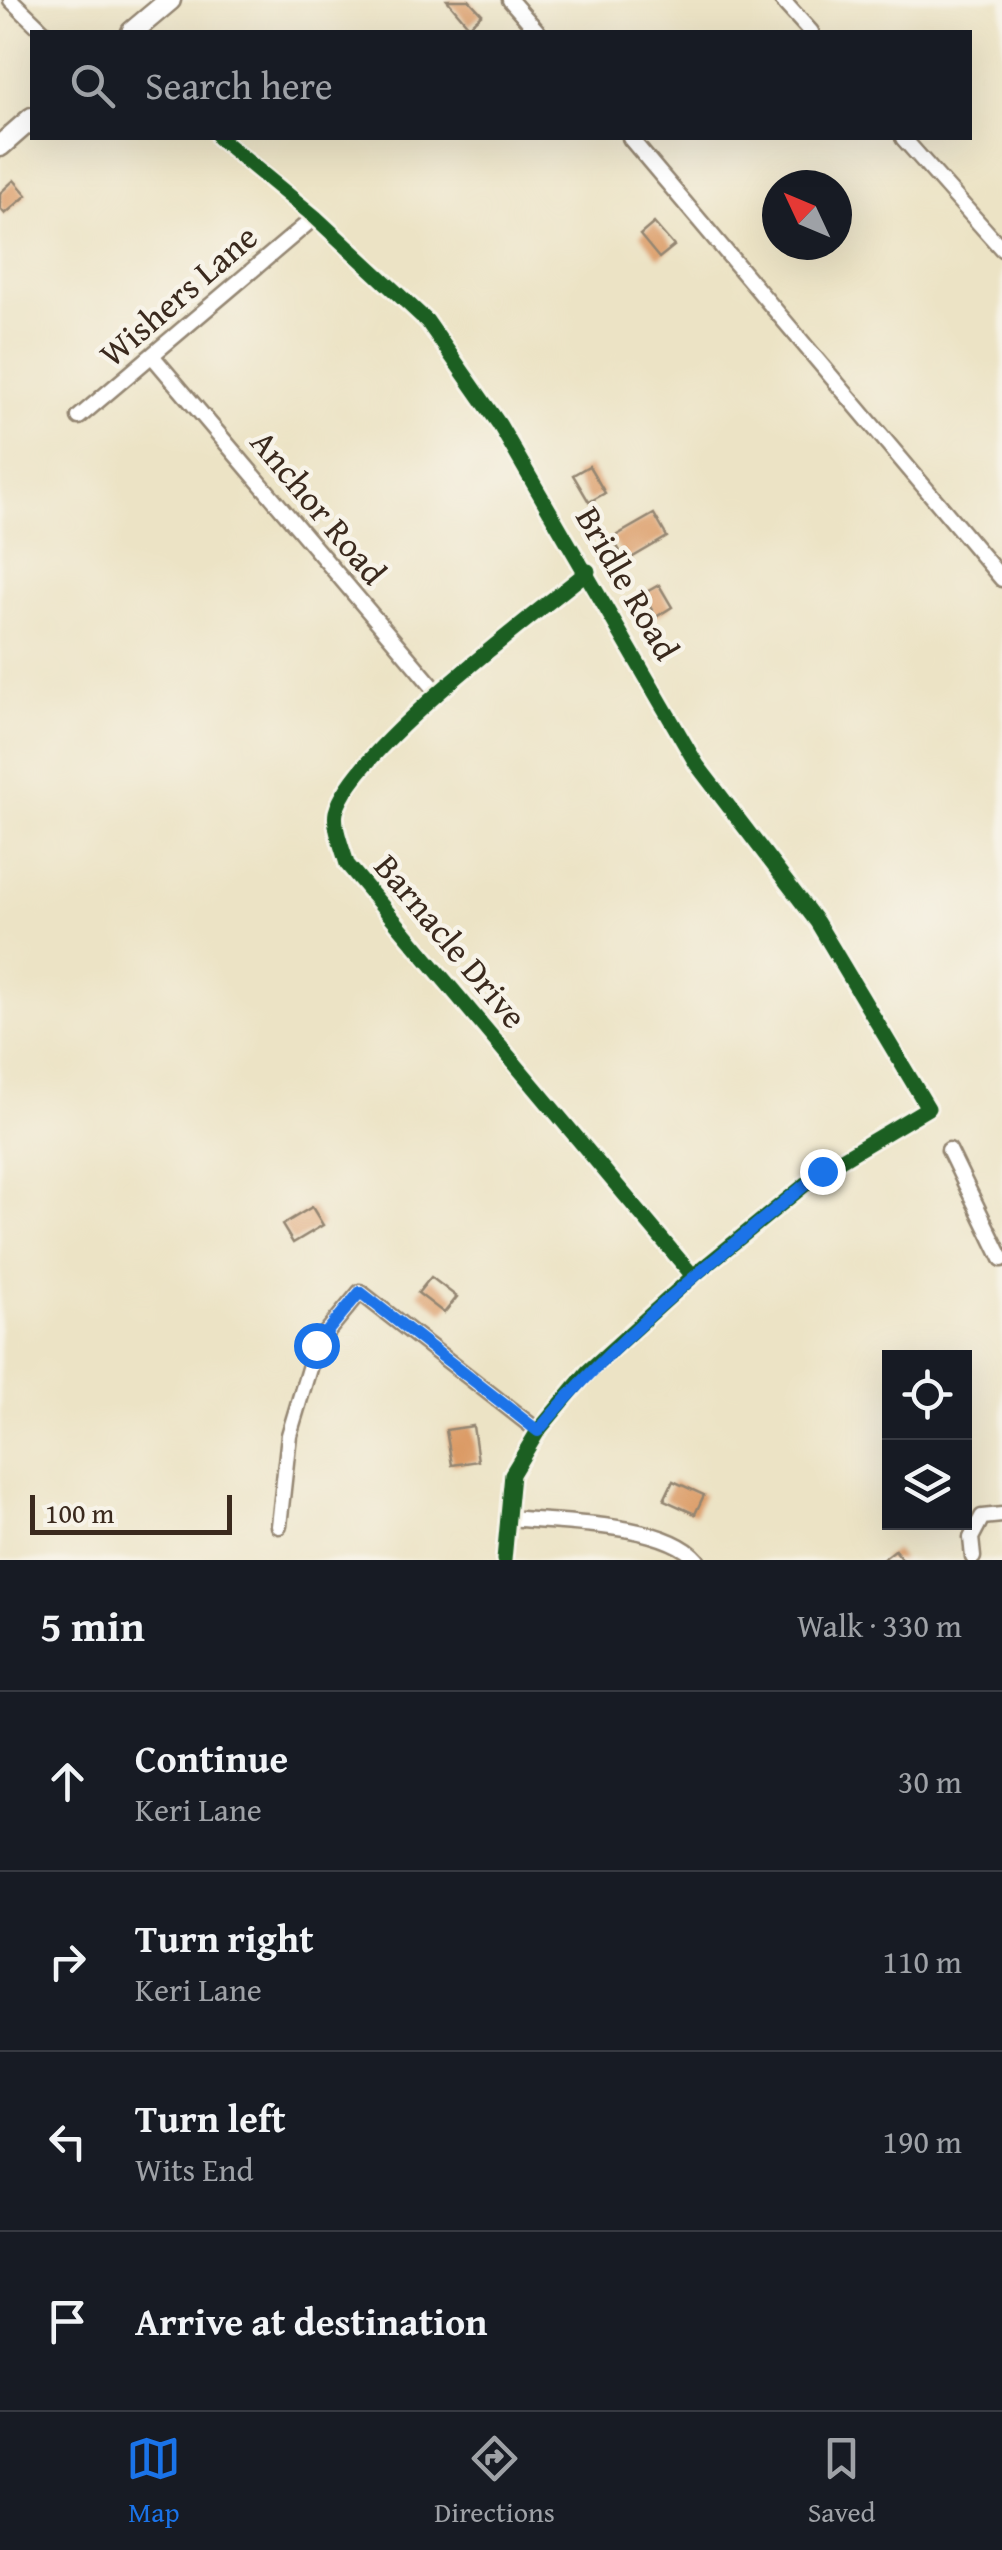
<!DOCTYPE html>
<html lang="en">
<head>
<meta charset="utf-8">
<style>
	:root { --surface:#171b24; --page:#20242c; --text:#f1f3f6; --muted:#9ea1a6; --line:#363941; --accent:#1a73e8 }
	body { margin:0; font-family:"Gentium Book Plus",serif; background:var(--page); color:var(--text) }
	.controls { position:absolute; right:30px; bottom:30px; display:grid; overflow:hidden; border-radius:0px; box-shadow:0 10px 40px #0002 }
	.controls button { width:90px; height:90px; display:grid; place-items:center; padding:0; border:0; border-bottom:2px solid var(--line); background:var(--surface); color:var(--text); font:50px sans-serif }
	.compass { position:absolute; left:762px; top:170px; width:90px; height:90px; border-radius:50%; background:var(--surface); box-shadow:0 10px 40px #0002; rotate:314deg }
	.scale { position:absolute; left:30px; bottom:25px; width:202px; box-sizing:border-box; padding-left:10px; border:5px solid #3b2a1e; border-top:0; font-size:28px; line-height:35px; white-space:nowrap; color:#3b2a1e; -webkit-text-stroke:8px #f7f3e8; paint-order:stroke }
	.stop { position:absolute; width:30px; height:30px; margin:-22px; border:8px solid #1a73e8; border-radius:50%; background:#fff }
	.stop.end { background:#1a73e8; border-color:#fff; box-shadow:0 2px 10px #0008 }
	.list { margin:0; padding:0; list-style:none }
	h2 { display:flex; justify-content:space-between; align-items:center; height:130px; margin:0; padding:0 40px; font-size:42px }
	h2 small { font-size:32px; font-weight:400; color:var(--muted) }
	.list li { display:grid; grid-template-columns:65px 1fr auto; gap:30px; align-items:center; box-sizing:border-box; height:180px; padding:0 40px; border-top:2px solid var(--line) }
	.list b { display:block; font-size:38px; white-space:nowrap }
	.list p { margin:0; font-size:32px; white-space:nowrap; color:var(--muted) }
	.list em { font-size:32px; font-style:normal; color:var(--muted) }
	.icon { flex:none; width:55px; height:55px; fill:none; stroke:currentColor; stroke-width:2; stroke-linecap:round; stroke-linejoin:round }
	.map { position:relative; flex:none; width:1002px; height:1560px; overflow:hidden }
	.search { position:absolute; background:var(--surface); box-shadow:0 10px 40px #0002; left:30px; right:30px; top:30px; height:110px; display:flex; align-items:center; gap:25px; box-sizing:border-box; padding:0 35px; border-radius:0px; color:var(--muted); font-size:38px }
	.sheet { height:850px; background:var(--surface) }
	nav { display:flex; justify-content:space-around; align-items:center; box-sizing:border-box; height:140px; border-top:2px solid var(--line); background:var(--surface); font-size:28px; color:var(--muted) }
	nav a { display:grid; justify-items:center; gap:5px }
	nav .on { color:var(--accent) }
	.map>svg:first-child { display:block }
	.building { fill:#db9b66 }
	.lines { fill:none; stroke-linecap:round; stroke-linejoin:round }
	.street-casing { stroke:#948672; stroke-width:19 }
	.secondary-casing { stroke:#948672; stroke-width:25 }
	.street { stroke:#fff; stroke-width:14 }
	.secondary { stroke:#fff; stroke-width:20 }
	.cycleway-casing { stroke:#f7f3e8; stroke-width:21 }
	.cycleway { stroke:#1b5e20; stroke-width:15 }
	.route { stroke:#1a73e8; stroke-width:12 }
	.labels { text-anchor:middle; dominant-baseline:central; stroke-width:9; stroke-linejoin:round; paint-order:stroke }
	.street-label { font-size:35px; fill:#3b2a1e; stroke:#f7f3e8 }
</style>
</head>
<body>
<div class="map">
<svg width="1002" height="1560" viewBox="0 0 1002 1560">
	<rect width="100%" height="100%" fill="#f7f3e8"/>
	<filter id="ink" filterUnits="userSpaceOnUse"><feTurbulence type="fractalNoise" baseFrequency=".01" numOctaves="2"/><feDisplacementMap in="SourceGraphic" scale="20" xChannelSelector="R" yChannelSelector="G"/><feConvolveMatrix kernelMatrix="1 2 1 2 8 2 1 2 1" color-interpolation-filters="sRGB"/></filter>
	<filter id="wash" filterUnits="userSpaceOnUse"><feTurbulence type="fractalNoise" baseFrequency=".0048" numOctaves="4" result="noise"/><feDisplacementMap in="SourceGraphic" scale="40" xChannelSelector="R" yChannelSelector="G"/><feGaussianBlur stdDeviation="2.25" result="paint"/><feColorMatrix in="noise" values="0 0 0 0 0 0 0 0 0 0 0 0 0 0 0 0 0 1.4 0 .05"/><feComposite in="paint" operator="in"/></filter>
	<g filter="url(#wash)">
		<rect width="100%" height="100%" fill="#ece3c5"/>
		<g id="blocks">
			<g class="building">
				<path d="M447,0H469L482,14L469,26Z"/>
				<path d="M14,180L27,195L5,214L0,208V193Z"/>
				<path d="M654,223L674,246L659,258L640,235Z"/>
				<path d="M589,466L605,493L589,502L573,475Z"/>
				<path d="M654,514L667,537L626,561L612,538Z"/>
				<path d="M659,585L672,607L656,617L643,594Z"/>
				<path d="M312,1207L323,1225L293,1243L282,1225Z"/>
				<path d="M431,1277L457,1297L444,1313L418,1293Z"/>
				<path d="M473,1426L478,1461L452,1465L446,1430Z"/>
				<path d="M673,1481L704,1495L695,1514L664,1500Z"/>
				<path d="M895,1550L903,1560H882Z"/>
			</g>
		</g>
	</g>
	<g filter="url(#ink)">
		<use href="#blocks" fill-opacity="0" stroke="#948672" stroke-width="2.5"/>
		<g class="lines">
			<defs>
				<g id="street">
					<path d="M11,0L44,32"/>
					<path d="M510,0L538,32"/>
					<path d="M782,0L811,32"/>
					<path d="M219,138L315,217L427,321L499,424L697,765L817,922L928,1108L822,1171L693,1276L588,1371L538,1431L512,1474L504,1560"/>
					<path d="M630,138L1002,579"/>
					<path d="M903,138L1002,249"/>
					<path d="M154,358L439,694"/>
					<path d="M79,417L315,217"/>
					<path d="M588,571C532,617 352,750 336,812C333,827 343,849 347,864L693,1276"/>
					<path d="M949,1150L1002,1259"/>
					<path d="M509,1518C558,1523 665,1522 697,1560"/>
					<path d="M279,1526L289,1435L316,1345L360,1292L538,1431"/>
					<path d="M973,1557L971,1538L982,1517L1002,1515"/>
				</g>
				<g id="secondary">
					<path d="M132,32L170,0"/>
					<path d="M0,146L32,118"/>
				</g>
			</defs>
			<use href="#street" class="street-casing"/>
			<use href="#secondary" class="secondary-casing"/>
			<use href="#street" class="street"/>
			<use href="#secondary" class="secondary"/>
			<defs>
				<g id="cycleway">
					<path d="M219,138L315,217L427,321L499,424L697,765L817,922L928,1108L822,1171L693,1276L588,1371L538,1431L512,1474L504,1560"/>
					<path d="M588,571C532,617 352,750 336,812C333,827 343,849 347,864L693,1276"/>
				</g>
			</defs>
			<use href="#cycleway" class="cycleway-casing"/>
			<use href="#cycleway" class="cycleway"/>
		</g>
	</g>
	<g class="lines" filter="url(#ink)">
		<path class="route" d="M316,1345L360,1292L538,1431C621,1332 722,1253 822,1171"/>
	</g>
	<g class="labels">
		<g class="street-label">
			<text transform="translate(178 295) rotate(-41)">Wishers Lane</text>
			<text transform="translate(319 507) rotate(50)">Anchor Road</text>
			<text transform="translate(628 583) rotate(60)">Bridle Road</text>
			<text transform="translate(451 941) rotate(50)">Barnacle Drive</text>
		</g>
	</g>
</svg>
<div class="controls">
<button><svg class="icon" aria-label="locate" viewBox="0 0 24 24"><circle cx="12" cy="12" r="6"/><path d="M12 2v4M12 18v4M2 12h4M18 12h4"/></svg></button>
<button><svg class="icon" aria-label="layers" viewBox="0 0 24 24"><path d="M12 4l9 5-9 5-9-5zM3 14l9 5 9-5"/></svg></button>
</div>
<svg class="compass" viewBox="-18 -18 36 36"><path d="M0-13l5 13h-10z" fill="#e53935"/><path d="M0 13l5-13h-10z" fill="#9ea1a6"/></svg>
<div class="scale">100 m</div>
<div class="stop" style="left:316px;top:1345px"></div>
<div class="stop end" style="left:822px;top:1171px"></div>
<div class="search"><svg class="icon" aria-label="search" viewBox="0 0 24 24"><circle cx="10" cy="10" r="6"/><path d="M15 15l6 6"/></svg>Search here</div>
</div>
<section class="sheet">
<h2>5 min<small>Walk · 330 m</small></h2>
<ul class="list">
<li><svg class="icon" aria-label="ahead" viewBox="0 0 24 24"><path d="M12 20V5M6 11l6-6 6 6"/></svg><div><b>Continue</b><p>Keri Lane</p></div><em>30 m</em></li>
<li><svg class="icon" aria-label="right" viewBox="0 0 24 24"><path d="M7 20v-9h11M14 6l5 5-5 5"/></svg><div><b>Turn right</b><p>Keri Lane</p></div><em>110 m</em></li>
<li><svg class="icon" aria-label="left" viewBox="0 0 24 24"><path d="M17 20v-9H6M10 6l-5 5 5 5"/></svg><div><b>Turn left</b><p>Wits End</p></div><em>190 m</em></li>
<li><svg class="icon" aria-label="arrive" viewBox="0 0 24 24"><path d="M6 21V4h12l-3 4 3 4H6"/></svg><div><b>Arrive at destination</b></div></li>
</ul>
</section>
<nav>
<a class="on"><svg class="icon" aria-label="map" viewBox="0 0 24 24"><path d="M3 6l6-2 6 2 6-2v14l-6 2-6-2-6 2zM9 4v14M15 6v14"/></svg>Map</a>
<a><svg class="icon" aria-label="directions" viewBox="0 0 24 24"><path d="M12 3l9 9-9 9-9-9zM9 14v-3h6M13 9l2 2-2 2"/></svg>Directions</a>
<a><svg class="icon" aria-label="saved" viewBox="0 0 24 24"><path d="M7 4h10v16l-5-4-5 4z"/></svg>Saved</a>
</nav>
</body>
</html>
